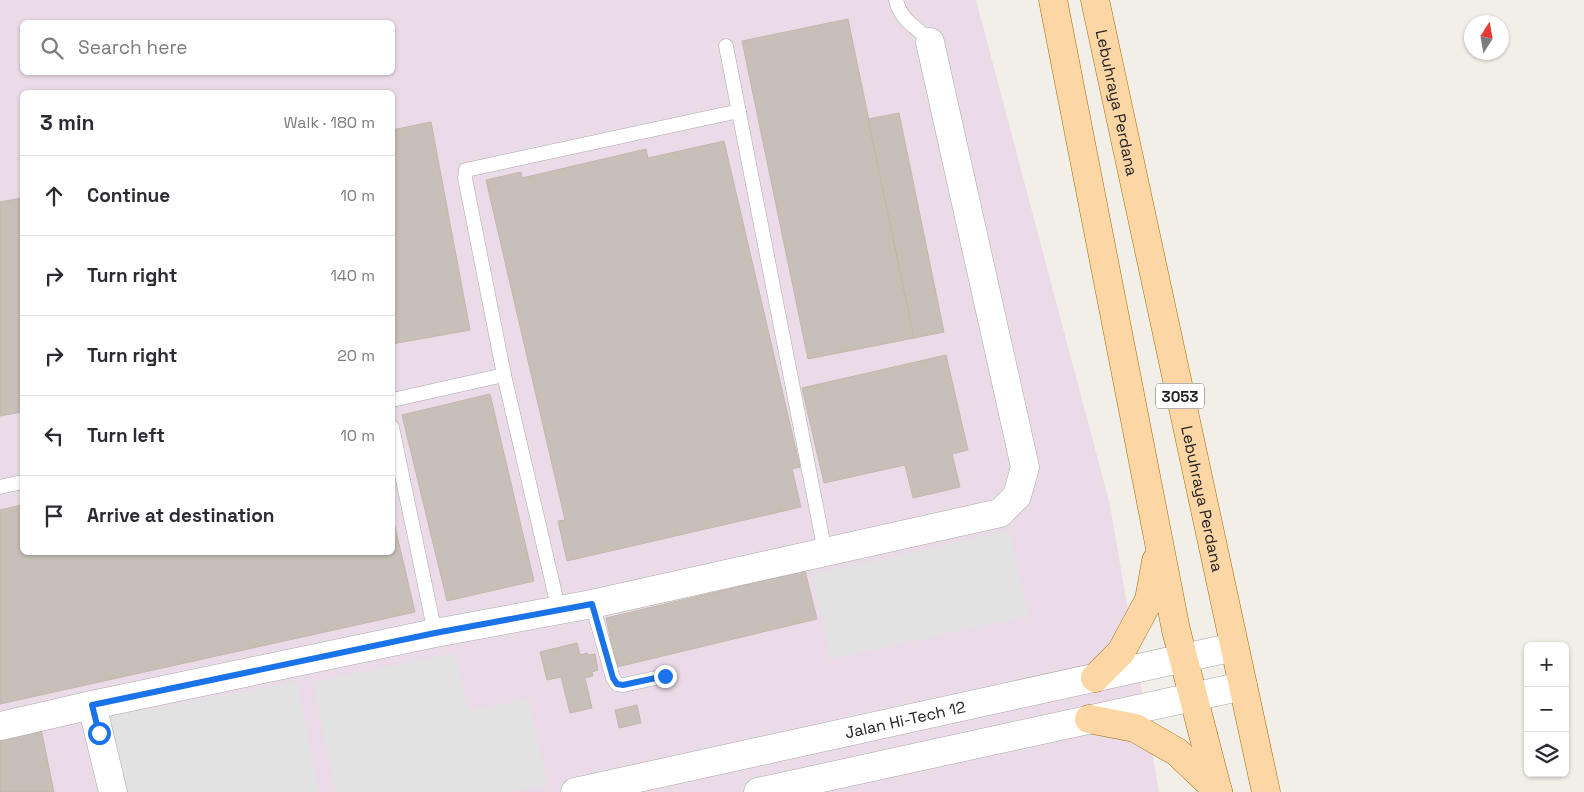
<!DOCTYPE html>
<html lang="en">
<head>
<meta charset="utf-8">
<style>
	:root { --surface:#fff; --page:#f7f7f7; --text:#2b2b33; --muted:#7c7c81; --line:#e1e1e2 }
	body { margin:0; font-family:"Space Grotesk",sans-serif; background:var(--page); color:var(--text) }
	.controls { position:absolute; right:15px; bottom:15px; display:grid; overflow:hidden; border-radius:8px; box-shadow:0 1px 4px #0004 }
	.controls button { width:45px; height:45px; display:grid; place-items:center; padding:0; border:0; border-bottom:1px solid var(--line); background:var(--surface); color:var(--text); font:25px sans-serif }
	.compass { position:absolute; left:1464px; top:15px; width:45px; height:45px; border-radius:50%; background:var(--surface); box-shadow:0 1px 4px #0004; rotate:11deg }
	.stop { position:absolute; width:15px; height:15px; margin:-11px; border:4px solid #1a73e8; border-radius:50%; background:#fff }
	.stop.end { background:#1a73e8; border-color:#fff; box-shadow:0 1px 5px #0008 }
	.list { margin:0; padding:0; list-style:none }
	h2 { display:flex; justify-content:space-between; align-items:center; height:65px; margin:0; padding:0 20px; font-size:21px }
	h2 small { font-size:16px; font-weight:400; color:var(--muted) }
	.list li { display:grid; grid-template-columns:32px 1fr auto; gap:15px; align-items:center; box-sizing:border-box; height:80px; padding:0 20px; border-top:1px solid var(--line) }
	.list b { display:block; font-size:19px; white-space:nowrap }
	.list em { font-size:16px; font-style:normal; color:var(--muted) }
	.icon { flex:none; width:28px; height:28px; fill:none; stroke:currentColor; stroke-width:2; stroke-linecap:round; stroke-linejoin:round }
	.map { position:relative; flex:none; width:1584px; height:792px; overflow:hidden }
	.search { position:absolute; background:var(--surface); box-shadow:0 1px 4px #0004; left:20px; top:20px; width:375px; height:55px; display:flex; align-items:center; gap:12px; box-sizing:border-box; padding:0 18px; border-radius:8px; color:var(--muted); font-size:19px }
	.panel { position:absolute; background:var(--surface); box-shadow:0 1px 4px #0004; left:20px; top:90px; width:375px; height:465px; border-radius:8px }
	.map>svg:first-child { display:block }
	.industrial { fill:#ebdbe8; fill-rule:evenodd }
	.parking { fill:#e2e2e2 }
	.building { fill:#c7bfb8; stroke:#c4b6ab }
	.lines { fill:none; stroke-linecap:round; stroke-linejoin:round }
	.lane-casing { stroke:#a9a9a9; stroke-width:15 }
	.street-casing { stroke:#a9a9a9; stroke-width:29 }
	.primary-casing { stroke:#a06b00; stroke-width:29 }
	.lane { stroke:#fff; stroke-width:14 }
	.street { stroke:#fff; stroke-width:28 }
	.primary { stroke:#fcd6a4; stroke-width:28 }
	.route { stroke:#1a73e8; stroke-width:6 }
	.labels { text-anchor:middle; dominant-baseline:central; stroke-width:5; stroke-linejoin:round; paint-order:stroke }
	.shield { fill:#fff; stroke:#646464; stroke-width:1 }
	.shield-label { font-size:15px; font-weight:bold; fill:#222 }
	.street-label { font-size:16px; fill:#222; stroke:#fff }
</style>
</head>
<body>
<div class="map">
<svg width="1584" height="792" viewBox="0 0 1584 792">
	<rect width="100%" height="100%" fill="#f2efe9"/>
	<path class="industrial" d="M0,0H976L1110,505L1159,792H0ZM22,22H392V72H22ZM22,92H392V552H22Z"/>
	<g class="parking">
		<path d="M1009,531L1028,616L831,659L812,575Z"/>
		<path d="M455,653L468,711L528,699L547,785L511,792H336L313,682Z"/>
		<path d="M297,682L319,792H113L96,719Z"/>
	</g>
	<g class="building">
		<path d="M848,19L914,338L808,359L742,41Z"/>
		<path d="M899,113L944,332L914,338L868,119Z"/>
		<path d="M431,122L470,330L392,344V130Z"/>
		<path d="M724,141L800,467L792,469L801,507L567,561L558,521L565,520L486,180L521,172L522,178L646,149L648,158Z"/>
		<path d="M22,198V412L0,416V202Z"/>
		<path d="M946,355L968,450L952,454L960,487L913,498L905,465L824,483L802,388Z"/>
		<path d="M490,394L534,581L447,601L402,415Z"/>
		<path d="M22,505V552H392V514L415,612L0,704V510Z"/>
		<path d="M805,571L817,619L617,667L606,618Z"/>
		<path d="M577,643L580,655L587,653L588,655L595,654L598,670L592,672L593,676L585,678L592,708L570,713L561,677L547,680L540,652Z"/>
		<path d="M637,705L641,723L619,728L615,710Z"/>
		<path d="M41,729L54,792H0V738Z"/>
	</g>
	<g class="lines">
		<defs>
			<g id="lane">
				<path d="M896,0C901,22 917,26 930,42"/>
				<path d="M726,46L825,552"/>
				<path d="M392,400L504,375"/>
				<path d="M392,427L435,633"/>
				<path d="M0,487L22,482"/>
				<path d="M592,604L613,678L617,684L623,685L665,676"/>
				<path d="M559,611L504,375L465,178L466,170L739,111"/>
			</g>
			<g id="street">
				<path d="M92,705L113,792"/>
				<path d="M0,726L92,705L435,633L592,604L1000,513L1017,496L1025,467L930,42"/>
				<path id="s1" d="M575,792L1234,647"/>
				<path d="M758,792L1243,686"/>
			</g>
			<g id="primary">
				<path d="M1053,0L1176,630L1218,792"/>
				<path id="s2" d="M1095,0L1266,792"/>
				<path d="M1095,678L1121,652L1149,600L1156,561"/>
				<path d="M1089,719L1135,728L1177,752L1218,791"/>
			</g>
		</defs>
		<use href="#lane" class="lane-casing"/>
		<use href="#street" class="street-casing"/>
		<use href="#primary" class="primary-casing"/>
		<use href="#lane" class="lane"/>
		<use href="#street" class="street"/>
		<use href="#primary" class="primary"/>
	</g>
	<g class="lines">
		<path class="route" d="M99,733L92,705L435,633L592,604L613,678L617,684L623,685L665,676"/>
	</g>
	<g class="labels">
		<rect class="shield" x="1156" y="383.5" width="48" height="25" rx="4"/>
		<g class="shield-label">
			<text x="1180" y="396">3053</text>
		</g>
		<g class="street-label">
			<text stroke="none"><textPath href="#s2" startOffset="105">Lebuhraya Perdana</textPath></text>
			<text stroke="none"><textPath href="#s2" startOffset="510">Lebuhraya Perdana</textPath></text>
			<text stroke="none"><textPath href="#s1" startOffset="338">Jalan Hi-Tech 12</textPath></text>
		</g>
	</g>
</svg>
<div class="controls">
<button>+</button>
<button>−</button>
<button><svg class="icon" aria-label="layers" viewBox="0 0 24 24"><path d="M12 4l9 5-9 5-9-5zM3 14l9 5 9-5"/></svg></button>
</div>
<svg class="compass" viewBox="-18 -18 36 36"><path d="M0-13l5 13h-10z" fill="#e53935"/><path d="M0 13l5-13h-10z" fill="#7c7c81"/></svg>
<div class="stop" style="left:99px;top:733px"></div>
<div class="stop end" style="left:665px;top:676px"></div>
<div class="search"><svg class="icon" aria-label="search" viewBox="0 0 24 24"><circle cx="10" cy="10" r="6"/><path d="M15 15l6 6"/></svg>Search here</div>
<section class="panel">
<h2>3 min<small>Walk · 180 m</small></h2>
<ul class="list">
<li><svg class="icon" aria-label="ahead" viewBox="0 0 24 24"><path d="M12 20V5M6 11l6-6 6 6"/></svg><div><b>Continue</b></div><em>10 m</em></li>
<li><svg class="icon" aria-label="right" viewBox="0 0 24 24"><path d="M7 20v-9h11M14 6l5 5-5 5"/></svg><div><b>Turn right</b></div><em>140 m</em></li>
<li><svg class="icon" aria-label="right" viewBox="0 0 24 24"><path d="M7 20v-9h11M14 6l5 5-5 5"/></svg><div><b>Turn right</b></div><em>20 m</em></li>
<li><svg class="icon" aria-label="left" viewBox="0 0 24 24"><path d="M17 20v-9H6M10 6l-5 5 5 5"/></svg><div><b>Turn left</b></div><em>10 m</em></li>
<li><svg class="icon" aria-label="arrive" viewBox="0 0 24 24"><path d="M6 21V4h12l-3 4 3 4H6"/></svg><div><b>Arrive at destination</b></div></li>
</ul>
</section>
</div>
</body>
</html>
